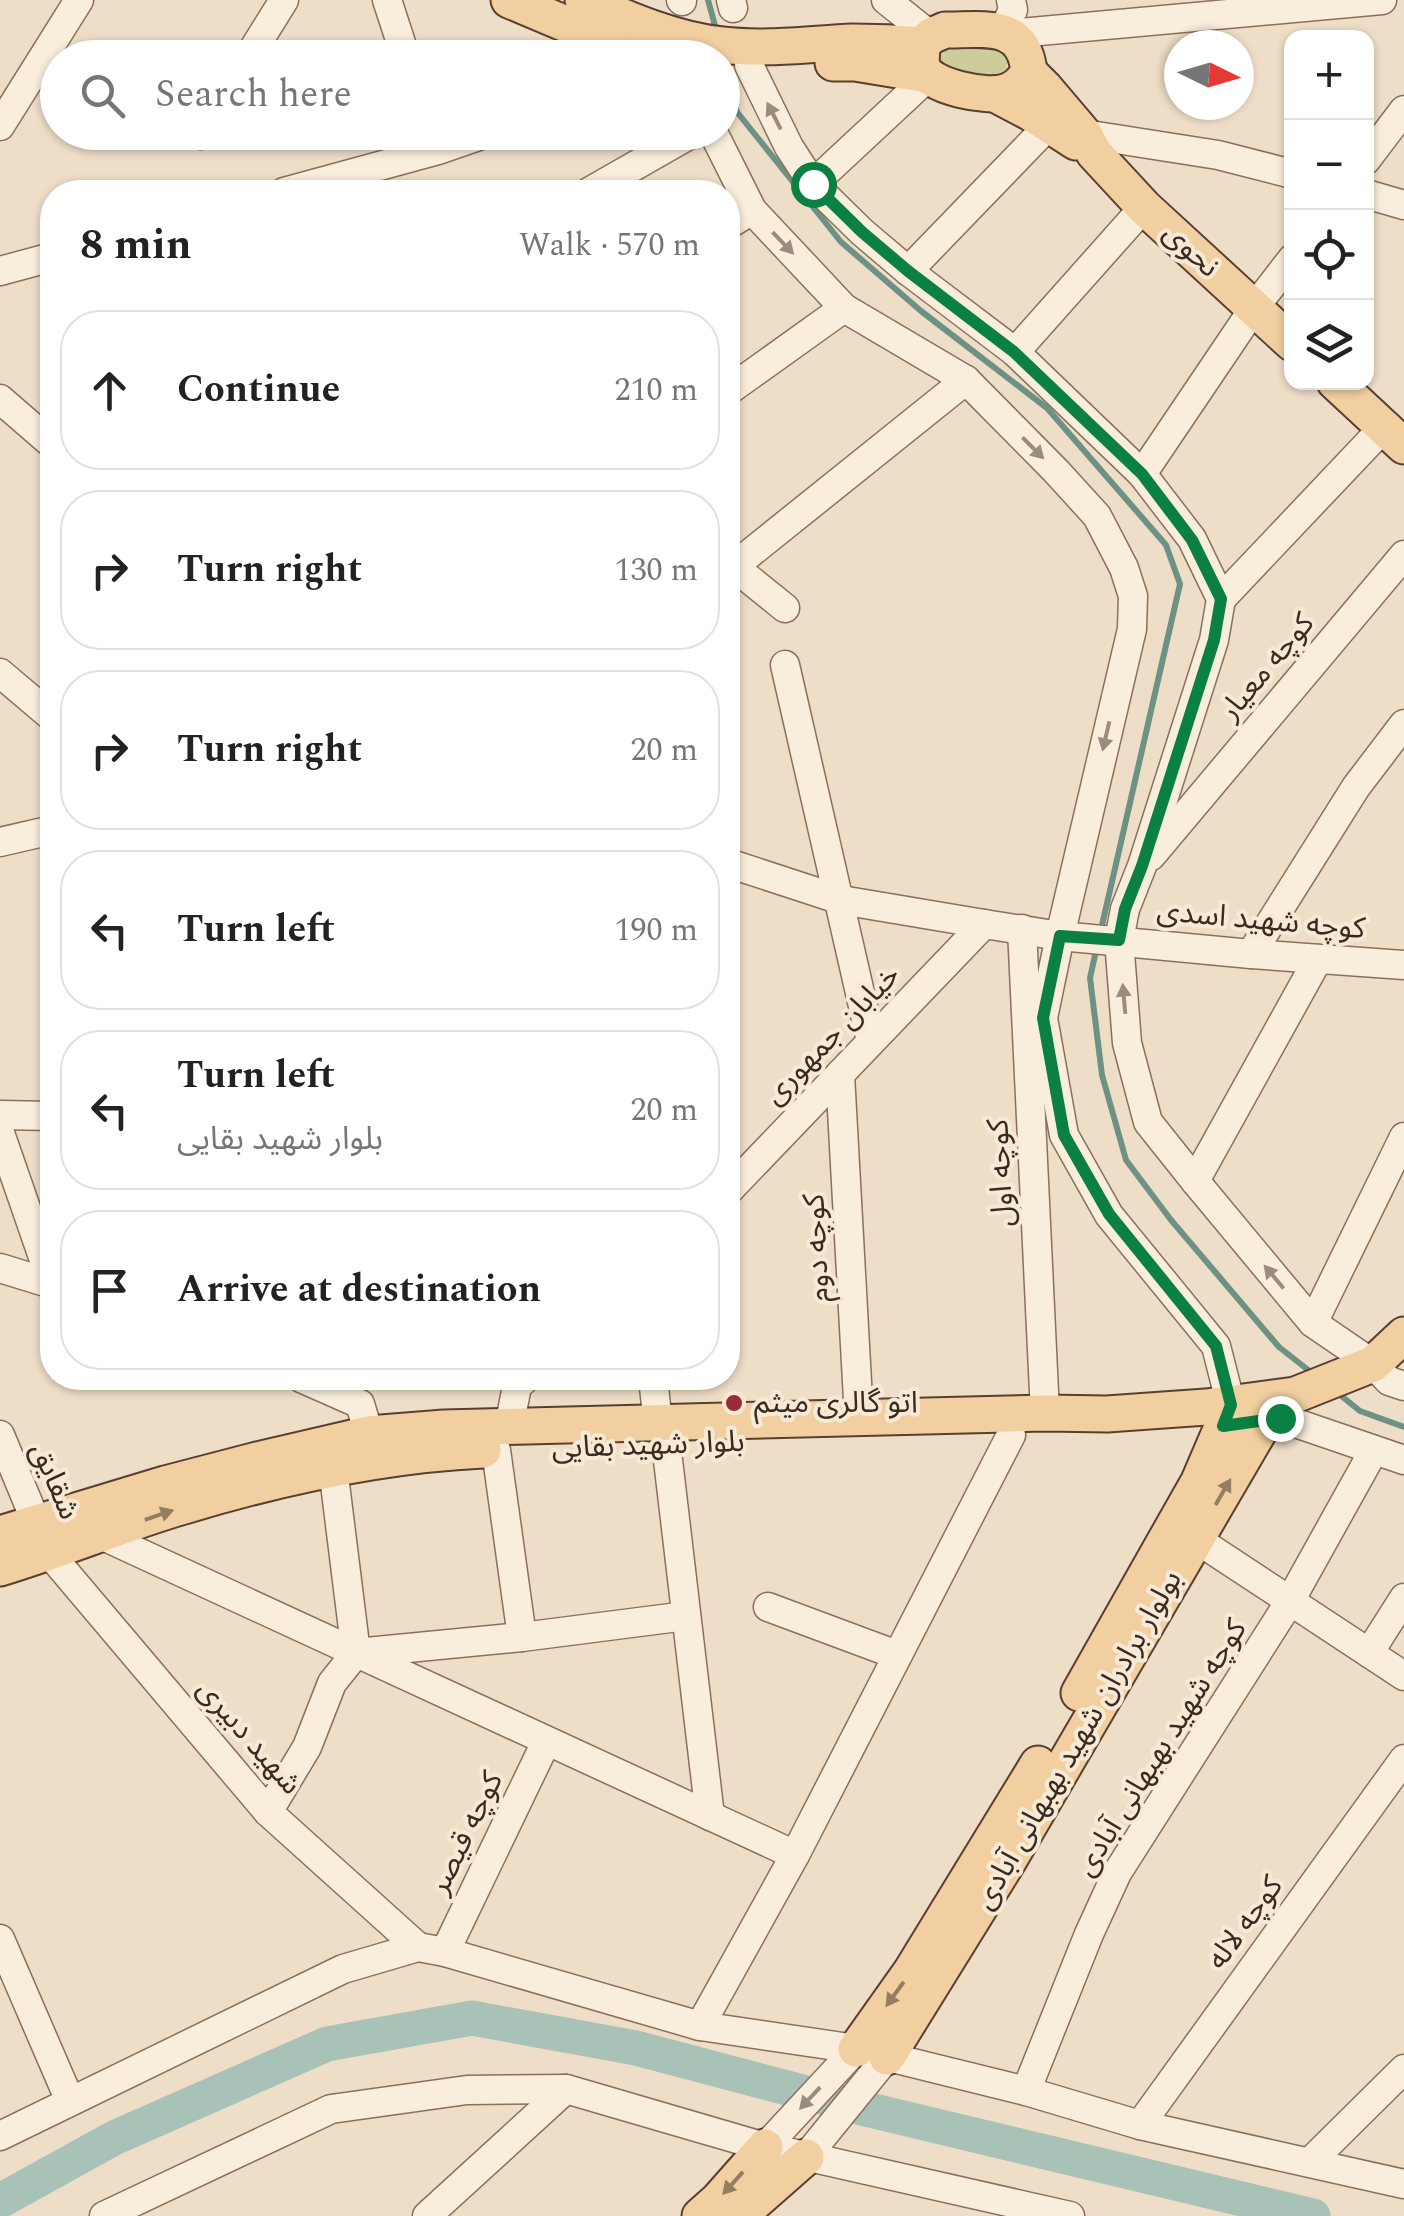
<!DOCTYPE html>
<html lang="en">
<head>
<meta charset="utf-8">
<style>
	:root { --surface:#fff; --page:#f2f2f2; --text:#222; --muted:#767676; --line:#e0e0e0 }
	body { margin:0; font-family:Spectral,"Noto Sans Arabic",serif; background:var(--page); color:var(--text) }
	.controls { position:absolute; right:30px; top:30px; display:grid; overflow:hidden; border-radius:20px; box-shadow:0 2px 8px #0004 }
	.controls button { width:90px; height:90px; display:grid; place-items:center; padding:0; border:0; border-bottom:2px solid var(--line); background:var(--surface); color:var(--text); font:50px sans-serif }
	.compass { position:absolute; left:1164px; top:30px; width:90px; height:90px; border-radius:50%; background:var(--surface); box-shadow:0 2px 8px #0004; rotate:95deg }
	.stop { position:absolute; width:30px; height:30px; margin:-22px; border:8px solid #0b8043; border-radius:50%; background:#fff }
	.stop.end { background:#0b8043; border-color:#fff; box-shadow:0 2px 10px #0008 }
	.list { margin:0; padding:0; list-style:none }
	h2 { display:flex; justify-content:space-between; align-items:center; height:130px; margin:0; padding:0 40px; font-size:42px }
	h2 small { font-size:32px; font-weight:400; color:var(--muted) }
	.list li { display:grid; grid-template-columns:65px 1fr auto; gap:30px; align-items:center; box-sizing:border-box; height:160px; margin:0 20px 20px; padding:0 20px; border:2px solid var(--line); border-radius:40px }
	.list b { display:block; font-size:38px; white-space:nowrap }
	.list p { margin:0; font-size:32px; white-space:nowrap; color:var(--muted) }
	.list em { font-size:32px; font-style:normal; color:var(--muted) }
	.icon { flex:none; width:55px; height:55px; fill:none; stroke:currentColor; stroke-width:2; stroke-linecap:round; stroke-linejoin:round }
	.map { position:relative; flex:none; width:1404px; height:2216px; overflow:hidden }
	.search { position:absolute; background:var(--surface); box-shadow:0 2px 8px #0004; left:40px; top:40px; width:700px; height:110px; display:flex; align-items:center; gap:25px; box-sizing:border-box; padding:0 35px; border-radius:55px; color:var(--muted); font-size:38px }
	.panel { position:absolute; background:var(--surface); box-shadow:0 2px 8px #0004; left:40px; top:180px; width:700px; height:1210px; border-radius:40px }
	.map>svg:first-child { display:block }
	.green { fill:#cdcd9b }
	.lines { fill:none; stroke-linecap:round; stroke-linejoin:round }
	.stream { stroke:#6e9185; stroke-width:6 }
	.river { stroke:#a8c2b8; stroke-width:35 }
	.minor-casing { stroke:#8a705c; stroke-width:31 }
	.major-casing { stroke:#583f30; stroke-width:39 }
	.minor { stroke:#f9eddb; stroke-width:28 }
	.major { stroke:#f1cfa0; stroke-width:35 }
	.oneway { fill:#9a8c7e }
	.oneway2 { fill:#967c60 }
	.route { stroke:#0b8043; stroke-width:12 }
	.poi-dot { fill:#9a2c39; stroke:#f6ead7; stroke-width:4 }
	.labels { text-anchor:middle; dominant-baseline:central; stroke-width:8; stroke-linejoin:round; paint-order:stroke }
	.street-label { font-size:30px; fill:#3b2a20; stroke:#f6ead7 }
	.poi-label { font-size:30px; fill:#3b2a20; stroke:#f6ead7; text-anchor:start }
</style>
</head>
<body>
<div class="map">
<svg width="1404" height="2216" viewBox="0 0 1404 2216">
	<rect width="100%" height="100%" fill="#efdec7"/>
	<path class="green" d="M980,44L999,49L1008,60L1005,77L940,76L933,60L943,48Z"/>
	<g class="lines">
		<g class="stream">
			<path d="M708,0L717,33"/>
			<path d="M722,54L737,112L841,242L921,311L1047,408L1166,545L1180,584L1100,934"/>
			<path d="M1097,946L1090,978L1102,1075L1126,1160L1171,1220L1279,1347L1312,1373"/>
			<path d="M1334,1390L1360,1411L1404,1427"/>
		</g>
		<path class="river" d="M0,2201L114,2138L327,2044L472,2018L636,2048L870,2110L1313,2216"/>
		<defs>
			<g id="minor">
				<path d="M387,0L406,58"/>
				<path d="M681,0L682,1"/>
				<path d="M731,0L733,8"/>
				<path d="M886,0L931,36"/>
				<path d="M1002,32L1013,10L1011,0"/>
				<path d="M1008,34L1382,0"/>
				<path d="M248,58L284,0"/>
				<path d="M749,65L789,147L813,184L862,232L908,271L1015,352L1142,474L1192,539L1221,599L1214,640L1142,866L1125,909L1119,940L1127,1043L1148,1122L1195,1181L1313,1323L1373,1364L1389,1381L1404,1386"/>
				<path d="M0,126L79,0"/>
				<path d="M713,132L752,210L844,308L966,380L1056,471L1097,516L1124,568L1133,596L1132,629L1060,936L1043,1018L1064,1135L1109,1215L1216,1346L1231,1405L1225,1420"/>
				<path d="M1084,134L1218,155L1292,174"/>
				<path d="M201,135L202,132"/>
				<path d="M1366,160L1404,110"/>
				<path d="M813,184L929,76"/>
				<path d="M284,192L438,150L490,132"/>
				<path d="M589,192L694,132"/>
				<path d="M1366,194L1404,205"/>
				<path d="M728,225L752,210"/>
				<path d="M0,271L52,257"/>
				<path d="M908,271L1048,126"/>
				<path d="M1015,352L1144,207"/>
				<path d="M728,391L844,308"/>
				<path d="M0,399L52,444"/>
				<path d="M1142,474L1254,308L1292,259"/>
				<path d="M728,562L785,608"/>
				<path d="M733,567L966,380"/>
				<path d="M1221,599L1384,427"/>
				<path d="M785,665L871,1041"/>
				<path d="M0,673L52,717"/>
				<path d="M0,842L52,830"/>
				<path d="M1151,856L1404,555"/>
				<path d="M728,863L841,900L984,924L1060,936L1251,954L1404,965"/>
				<path d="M1022,929L1045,1413"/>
				<path d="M1251,954L1356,787L1404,724"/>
				<path d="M840,1074L859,1418"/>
				<path d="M0,1115L52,1116"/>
				<path d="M0,1133L52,1283"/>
				<path d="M1195,1181L1318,959"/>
				<path d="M728,1191L984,924"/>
				<path d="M0,1268L52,1284"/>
				<path d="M1313,1323L1404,1137"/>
				<path d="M301,1378L360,1404L369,1434"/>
				<path d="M653,1378L658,1424"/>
				<path d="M1281,1418L1404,1460"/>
				<path d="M509,1427L517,1386L526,1378"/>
				<path d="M0,1435L49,1553L268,1812L418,1947"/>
				<path d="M666,1443L710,1816"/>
				<path d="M496,1450L522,1637"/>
				<path d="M333,1468L356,1653"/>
				<path d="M101,1535L795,1855"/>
				<path d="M1196,1539L1404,1676"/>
				<path d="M768,1607L897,1655"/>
				<path d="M1369,1653L1404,1598"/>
				<path d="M268,1812L307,1747L332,1683L356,1653L522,1637L686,1616"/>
				<path d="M0,1939L70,2101"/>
				<path d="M445,1952L546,1742"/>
				<path d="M700,2026L795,1855L1011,1435"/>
				<path d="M1026,2091L1089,1934L1117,1873L1290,1601L1374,1450"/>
				<path d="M1140,2125L1404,1759"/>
				<path d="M0,2136L343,1969L418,1947L445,1952L700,2026L856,2049L1026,2091L1140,2125L1404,2184"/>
				<path d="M765,2147L856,2049"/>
				<path d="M806,2157L887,2057"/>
				<path d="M1310,2162L1404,2069"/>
				<path d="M104,2216L331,2109L467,2090L566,2089L765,2147L1070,2216"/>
				<path d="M427,2216L566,2089"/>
			</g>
			<g id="major">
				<path d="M509,0L604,40L657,58"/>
				<path d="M583,0C627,19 674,40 722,45C766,50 809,44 853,42C876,42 899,43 922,45"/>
				<path d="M945,30C984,30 1024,21 1029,72C1022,82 1016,89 1005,92C986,98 932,87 923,69C920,62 922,52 922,45L931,36Z"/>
				<path d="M833,63H855L928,75"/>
				<path d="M1029,72L1045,88L1084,134L1094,153L1144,207L1292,343"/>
				<path d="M995,94L1031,113L1076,142"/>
				<path d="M1335,382L1404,446"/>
				<path d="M0,1534L165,1484L257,1460L369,1434L444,1428L1045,1413L1107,1414L1206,1407L1295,1395L1373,1364L1404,1335"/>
				<path d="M0,1568C59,1550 116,1527 174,1509C275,1478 378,1455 483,1450"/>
				<path d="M1079,1693L1199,1481L1223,1425"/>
				<path d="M856,2049L912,1970L1038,1764"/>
				<path d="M887,2057L1009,1860L1265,1421"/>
				<path d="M700,2216L718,2200L765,2147"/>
				<path d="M739,2216L806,2157"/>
			</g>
		</defs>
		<use href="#minor" class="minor-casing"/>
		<use href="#major" class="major-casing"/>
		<use href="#minor" class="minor"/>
		<use href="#major" class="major"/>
	</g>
	<defs><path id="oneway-solid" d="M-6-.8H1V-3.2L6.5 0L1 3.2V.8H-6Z" transform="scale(2.5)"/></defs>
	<g class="oneway">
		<use href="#oneway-solid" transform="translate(774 116) rotate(-117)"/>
		<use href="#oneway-solid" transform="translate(783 243) rotate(46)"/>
		<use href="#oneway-solid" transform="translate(1033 448) rotate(45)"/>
		<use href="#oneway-solid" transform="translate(1106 736) rotate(103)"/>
		<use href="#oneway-solid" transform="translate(1124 999) rotate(-95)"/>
		<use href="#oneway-solid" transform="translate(1274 1277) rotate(-130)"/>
		<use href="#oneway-solid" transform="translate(810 2098) rotate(133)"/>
	</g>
	<g class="oneway2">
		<use href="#oneway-solid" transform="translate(1223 1492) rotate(-60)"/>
		<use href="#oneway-solid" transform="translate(159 1515) rotate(-19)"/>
		<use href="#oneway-solid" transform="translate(895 1994) rotate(126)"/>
		<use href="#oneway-solid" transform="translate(733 2183) rotate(132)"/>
	</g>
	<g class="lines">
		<path class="route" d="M813,184L862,232L908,271L1014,352L1142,474L1192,540L1221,599L1214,640L1142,866L1125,909L1119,940L1060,936L1043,1018L1064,1135L1109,1214L1216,1346L1231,1405L1223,1426L1280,1418"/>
	</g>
	<circle class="poi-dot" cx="734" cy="1403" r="10"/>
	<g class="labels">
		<g class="street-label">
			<text transform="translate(1191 250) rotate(43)">نحوی</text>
			<text transform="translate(1267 667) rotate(-50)">کوچه معیار</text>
			<text transform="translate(1261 920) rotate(5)">کوچه شهید اسدی</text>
			<text transform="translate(832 1035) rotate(-46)">خیابان جمهوری</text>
			<text transform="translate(1001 1173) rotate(-93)">کوچه اول</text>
			<text transform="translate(817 1248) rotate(-93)">کوچه دوم</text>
			<text transform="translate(648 1445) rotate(-2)">بلوار شهید بقایی</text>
			<text transform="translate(55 1481) rotate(67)">شقایق</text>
			<text transform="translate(249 1737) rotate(49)">شهید دبیری</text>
			<text transform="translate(1078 1740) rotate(-60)">بولوار برادران شهید بهبهانی آبادی</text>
			<text transform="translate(1161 1748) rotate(-58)">کوچه شهید بهبهانی آبادی</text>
			<text transform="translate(466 1833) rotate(-64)">کوچه قیصر</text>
			<text transform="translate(1245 1923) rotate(-54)">کوچه لاله</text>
		</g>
		<g class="poi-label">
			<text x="754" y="1403">اتو گالری میثم</text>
		</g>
	</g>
</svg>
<div class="controls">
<button>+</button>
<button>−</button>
<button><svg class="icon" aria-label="locate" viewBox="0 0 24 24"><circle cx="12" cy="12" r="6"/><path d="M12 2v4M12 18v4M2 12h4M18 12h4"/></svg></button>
<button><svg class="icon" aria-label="layers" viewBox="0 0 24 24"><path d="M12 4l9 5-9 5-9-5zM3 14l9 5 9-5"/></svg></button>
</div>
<svg class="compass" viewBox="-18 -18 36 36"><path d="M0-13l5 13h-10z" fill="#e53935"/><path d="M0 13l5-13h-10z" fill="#767676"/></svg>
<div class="stop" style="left:813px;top:184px"></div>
<div class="stop end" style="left:1280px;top:1418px"></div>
<div class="search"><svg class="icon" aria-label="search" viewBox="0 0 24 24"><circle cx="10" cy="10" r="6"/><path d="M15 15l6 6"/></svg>Search here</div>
<section class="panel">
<h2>8 min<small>Walk · 570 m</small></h2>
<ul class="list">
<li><svg class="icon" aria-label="ahead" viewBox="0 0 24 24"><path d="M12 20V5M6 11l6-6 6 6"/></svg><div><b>Continue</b></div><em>210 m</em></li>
<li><svg class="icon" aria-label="right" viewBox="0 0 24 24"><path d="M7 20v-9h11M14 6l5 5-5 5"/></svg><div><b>Turn right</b></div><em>130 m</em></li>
<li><svg class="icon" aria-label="right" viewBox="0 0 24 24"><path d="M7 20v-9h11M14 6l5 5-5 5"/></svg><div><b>Turn right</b></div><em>20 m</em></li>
<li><svg class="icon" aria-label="left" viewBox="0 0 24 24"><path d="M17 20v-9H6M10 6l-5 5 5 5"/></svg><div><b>Turn left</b></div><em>190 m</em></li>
<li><svg class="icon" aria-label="left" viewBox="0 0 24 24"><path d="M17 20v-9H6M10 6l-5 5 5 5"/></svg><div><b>Turn left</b><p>بلوار شهید بقایی</p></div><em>20 m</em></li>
<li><svg class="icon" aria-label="arrive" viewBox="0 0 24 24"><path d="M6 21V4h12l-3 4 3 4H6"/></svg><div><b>Arrive at destination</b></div></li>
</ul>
</section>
</div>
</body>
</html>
